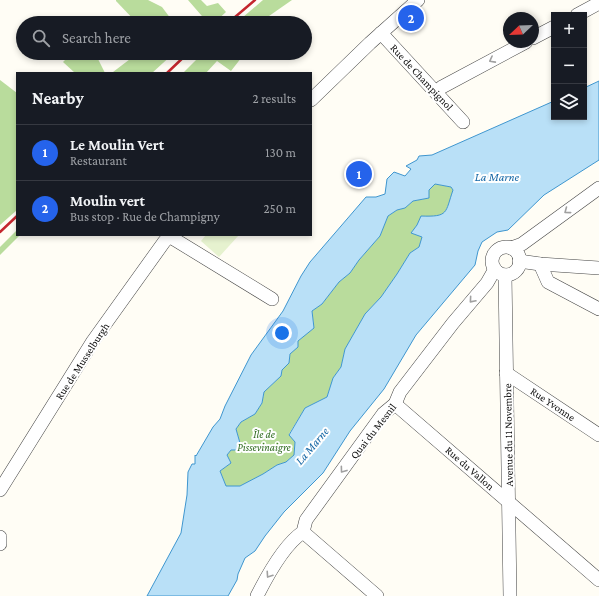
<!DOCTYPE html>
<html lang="en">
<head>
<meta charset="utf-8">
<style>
	:root { --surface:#171b24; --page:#20242c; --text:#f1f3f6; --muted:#9ea1a6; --line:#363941; --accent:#2563eb }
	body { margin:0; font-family:"Crimson Pro",serif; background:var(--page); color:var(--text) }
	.controls { position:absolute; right:12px; top:12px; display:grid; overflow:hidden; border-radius:0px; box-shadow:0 2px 6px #0003 }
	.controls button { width:36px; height:36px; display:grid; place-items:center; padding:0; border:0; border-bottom:1px solid var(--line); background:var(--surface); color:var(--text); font:20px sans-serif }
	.compass { position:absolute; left:503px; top:12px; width:36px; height:36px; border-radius:50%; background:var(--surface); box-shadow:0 2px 6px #0003; rotate:247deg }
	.you { position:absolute; left:282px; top:333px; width:14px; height:14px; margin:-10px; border:3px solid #fff; border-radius:50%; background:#1a73e8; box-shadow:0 0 0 6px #1a73e833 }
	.badge { display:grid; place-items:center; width:26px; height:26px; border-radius:50%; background:var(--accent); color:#fff; font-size:13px; font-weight:700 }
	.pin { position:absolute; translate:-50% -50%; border:2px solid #fff; box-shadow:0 1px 4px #0006 }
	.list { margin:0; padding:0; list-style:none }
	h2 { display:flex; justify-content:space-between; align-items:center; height:52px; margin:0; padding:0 16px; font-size:17px }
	h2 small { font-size:13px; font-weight:400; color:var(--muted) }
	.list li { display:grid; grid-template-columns:26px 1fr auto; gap:12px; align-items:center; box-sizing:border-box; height:56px; padding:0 16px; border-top:1px solid var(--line) }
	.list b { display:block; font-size:15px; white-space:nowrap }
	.list p { margin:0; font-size:13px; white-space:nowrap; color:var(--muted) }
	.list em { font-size:13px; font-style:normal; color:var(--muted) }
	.icon { flex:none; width:22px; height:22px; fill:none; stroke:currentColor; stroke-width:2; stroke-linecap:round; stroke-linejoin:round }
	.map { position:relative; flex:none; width:599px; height:596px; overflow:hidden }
	.search { position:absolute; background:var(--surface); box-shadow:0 2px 6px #0003; left:16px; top:16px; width:296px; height:44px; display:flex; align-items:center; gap:10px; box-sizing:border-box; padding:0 14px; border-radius:22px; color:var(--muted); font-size:15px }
	.panel { position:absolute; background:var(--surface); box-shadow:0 2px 6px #0003; left:16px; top:72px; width:296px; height:164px; border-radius:0px }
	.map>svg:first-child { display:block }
	.forest { fill:#b9dc9c }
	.pitch { fill:#e6f2cf }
	.water { fill:#b9e0f7; stroke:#3f96cf; fill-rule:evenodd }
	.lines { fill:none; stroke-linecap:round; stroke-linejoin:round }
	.minor-casing { stroke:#444; stroke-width:14 }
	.minor { stroke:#fff; stroke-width:13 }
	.rail { stroke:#c4262e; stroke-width:2.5 }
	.oneway { stroke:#a0a0a0 }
	.labels { text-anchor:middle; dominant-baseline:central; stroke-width:4; stroke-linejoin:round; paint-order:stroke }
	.street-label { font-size:11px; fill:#111; stroke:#fff }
	.park-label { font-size:11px; font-style:italic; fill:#2f6b1f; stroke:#fff }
	.water-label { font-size:12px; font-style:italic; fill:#1768a6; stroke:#fff }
</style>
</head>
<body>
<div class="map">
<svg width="599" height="596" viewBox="0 0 599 596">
	<rect width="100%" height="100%" fill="#fffdf5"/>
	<g class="forest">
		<path d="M116,0H148L162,7L174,23H137L116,1Z"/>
		<path d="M188,0H201L207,6L218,3L226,12L214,23H208Z"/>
		<path d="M263,0H292L259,23H236Z"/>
		<path d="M72,53H95L105,73H75L63,62Z"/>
		<path d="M138,53H174L152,73H108L113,72Z"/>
		<path d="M203,53H245L231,71L217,61L206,73H183Z"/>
		<path d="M0,80L17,93V210L0,225Z"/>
		<path d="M435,184L451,187L453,190C451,196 450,203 447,209C443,218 427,219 419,221L417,225L411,233L422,237L419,247L410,253L397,274L381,297L365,314L345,349L341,367L333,378L327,397L305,408L289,434L295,442L294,455L286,462L277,465L263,474L240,486H226L220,471L231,463L227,455L231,450L240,443L236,429L241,422L255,414L262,403L264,392L281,376L282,370L289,363C290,344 300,339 314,328L312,311L322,304L339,282L350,273L359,260L380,236L388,216L397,210L405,208L413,201L429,198V190Z"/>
		<path d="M17,230V235H20L0,255V247Z"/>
	</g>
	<path class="pitch" d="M206,235H239L219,257L201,241Z"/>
	<path class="water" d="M599,81V160L544,195L508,230L497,232L482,242L478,251L475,265L416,335L384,389L350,431L323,473L284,512L265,536L255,551L245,558L238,574L237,580L228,596H147L181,533L187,495L188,472L192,464H195V455L196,456L213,427L220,419L225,406L251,355L283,311L301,276L310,262L366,197H376L385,194L387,179L394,172L405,176L411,169L406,166L417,160L419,156L432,155L554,101V117H584V88ZM435,184L451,187L453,190C445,213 449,217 421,216L417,225L411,233L422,237L419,247L410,253L397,274L381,297L365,314L345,349L341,367L333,378L327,397L305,408L289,435L295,442L294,455L286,462L277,465L263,474L240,486H226L220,471L231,463L227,455L231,450H238L240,443L236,429L241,422L255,414L262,403L264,392L281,376L282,370L289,363L290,354L298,347V341L314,328L312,311L322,304L339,282L350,273L359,260L380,236L388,216L397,210L405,208L413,201L429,198V190Z"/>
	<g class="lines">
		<defs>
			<g id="minor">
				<path d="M577,15L599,3"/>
				<path d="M381,33L463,122"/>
				<path d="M533,38L554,27"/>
				<path d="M436,92L442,87L526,42"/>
				<path d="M311,100L370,43L418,0"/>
				<path d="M169,236L272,299"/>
				<circle cx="506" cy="261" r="14"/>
				<path d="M511,248L522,244L599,188"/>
				<path d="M519,261L540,264L599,268"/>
				<path d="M540,264L548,282L599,309"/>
				<path d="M505,275L510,596"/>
				<path d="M506,373L599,435"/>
				<path d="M395,404L599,580"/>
				<path d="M0,490L93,341L164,242L170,235"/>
				<path d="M303,532L377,596"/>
				<path d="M0,537V544"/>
				<path d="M257,596C267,576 285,544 303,532L306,520L383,414L395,404L400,392L453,323L487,283L495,269"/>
			</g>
		</defs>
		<use href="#minor" class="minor-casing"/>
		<use href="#minor" class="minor"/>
		<g class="rail">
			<path d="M228,23L255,0"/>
			<path d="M167,73L188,53"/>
			<path d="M0,232L17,216"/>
		</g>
	</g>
	<defs><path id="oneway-chevron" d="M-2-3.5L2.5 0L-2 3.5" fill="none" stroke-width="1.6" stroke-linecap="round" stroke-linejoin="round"/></defs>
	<g class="oneway">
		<use href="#oneway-chevron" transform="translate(492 60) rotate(152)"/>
		<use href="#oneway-chevron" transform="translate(567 211) rotate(143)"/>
		<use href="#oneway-chevron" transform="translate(472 300) rotate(131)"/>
		<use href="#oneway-chevron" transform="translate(343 470) rotate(126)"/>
		<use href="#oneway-chevron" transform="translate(269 575) rotate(124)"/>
	</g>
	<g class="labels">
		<g class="street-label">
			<text transform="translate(422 77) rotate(47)">Rue de Champignol</text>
			<text transform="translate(82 361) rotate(-57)">Rue de Musselburgh</text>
			<text transform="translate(553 404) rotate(34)">Rue Yvonne</text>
			<text transform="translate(373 431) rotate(-52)">Quai du Mesnil</text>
			<text transform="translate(508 435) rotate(-91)">Avenue du 11 Novembre</text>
			<text transform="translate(470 468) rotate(41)">Rue du Vallon</text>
		</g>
		<g class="park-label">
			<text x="264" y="434">Île de<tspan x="264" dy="13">Pissevinaigre</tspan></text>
		</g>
		<g class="water-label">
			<text x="497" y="177">La Marne</text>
			<text transform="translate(312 446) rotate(-50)">La Marne</text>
		</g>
	</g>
</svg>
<div class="controls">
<button>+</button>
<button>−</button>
<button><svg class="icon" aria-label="layers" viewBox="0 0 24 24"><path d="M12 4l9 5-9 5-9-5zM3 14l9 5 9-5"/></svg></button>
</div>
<svg class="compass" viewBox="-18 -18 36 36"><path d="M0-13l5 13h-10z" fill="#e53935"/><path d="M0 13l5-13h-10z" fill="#9ea1a6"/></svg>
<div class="you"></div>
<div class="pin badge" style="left:359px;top:174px">1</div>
<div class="pin badge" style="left:411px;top:18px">2</div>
<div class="search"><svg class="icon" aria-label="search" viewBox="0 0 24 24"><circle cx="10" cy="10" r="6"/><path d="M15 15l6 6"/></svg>Search here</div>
<section class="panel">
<h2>Nearby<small>2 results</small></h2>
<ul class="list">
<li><span class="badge">1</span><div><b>Le Moulin Vert</b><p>Restaurant</p></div><em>130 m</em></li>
<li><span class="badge">2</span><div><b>Moulin vert</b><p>Bus stop · Rue de Champigny</p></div><em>250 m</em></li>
</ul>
</section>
</div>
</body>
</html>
